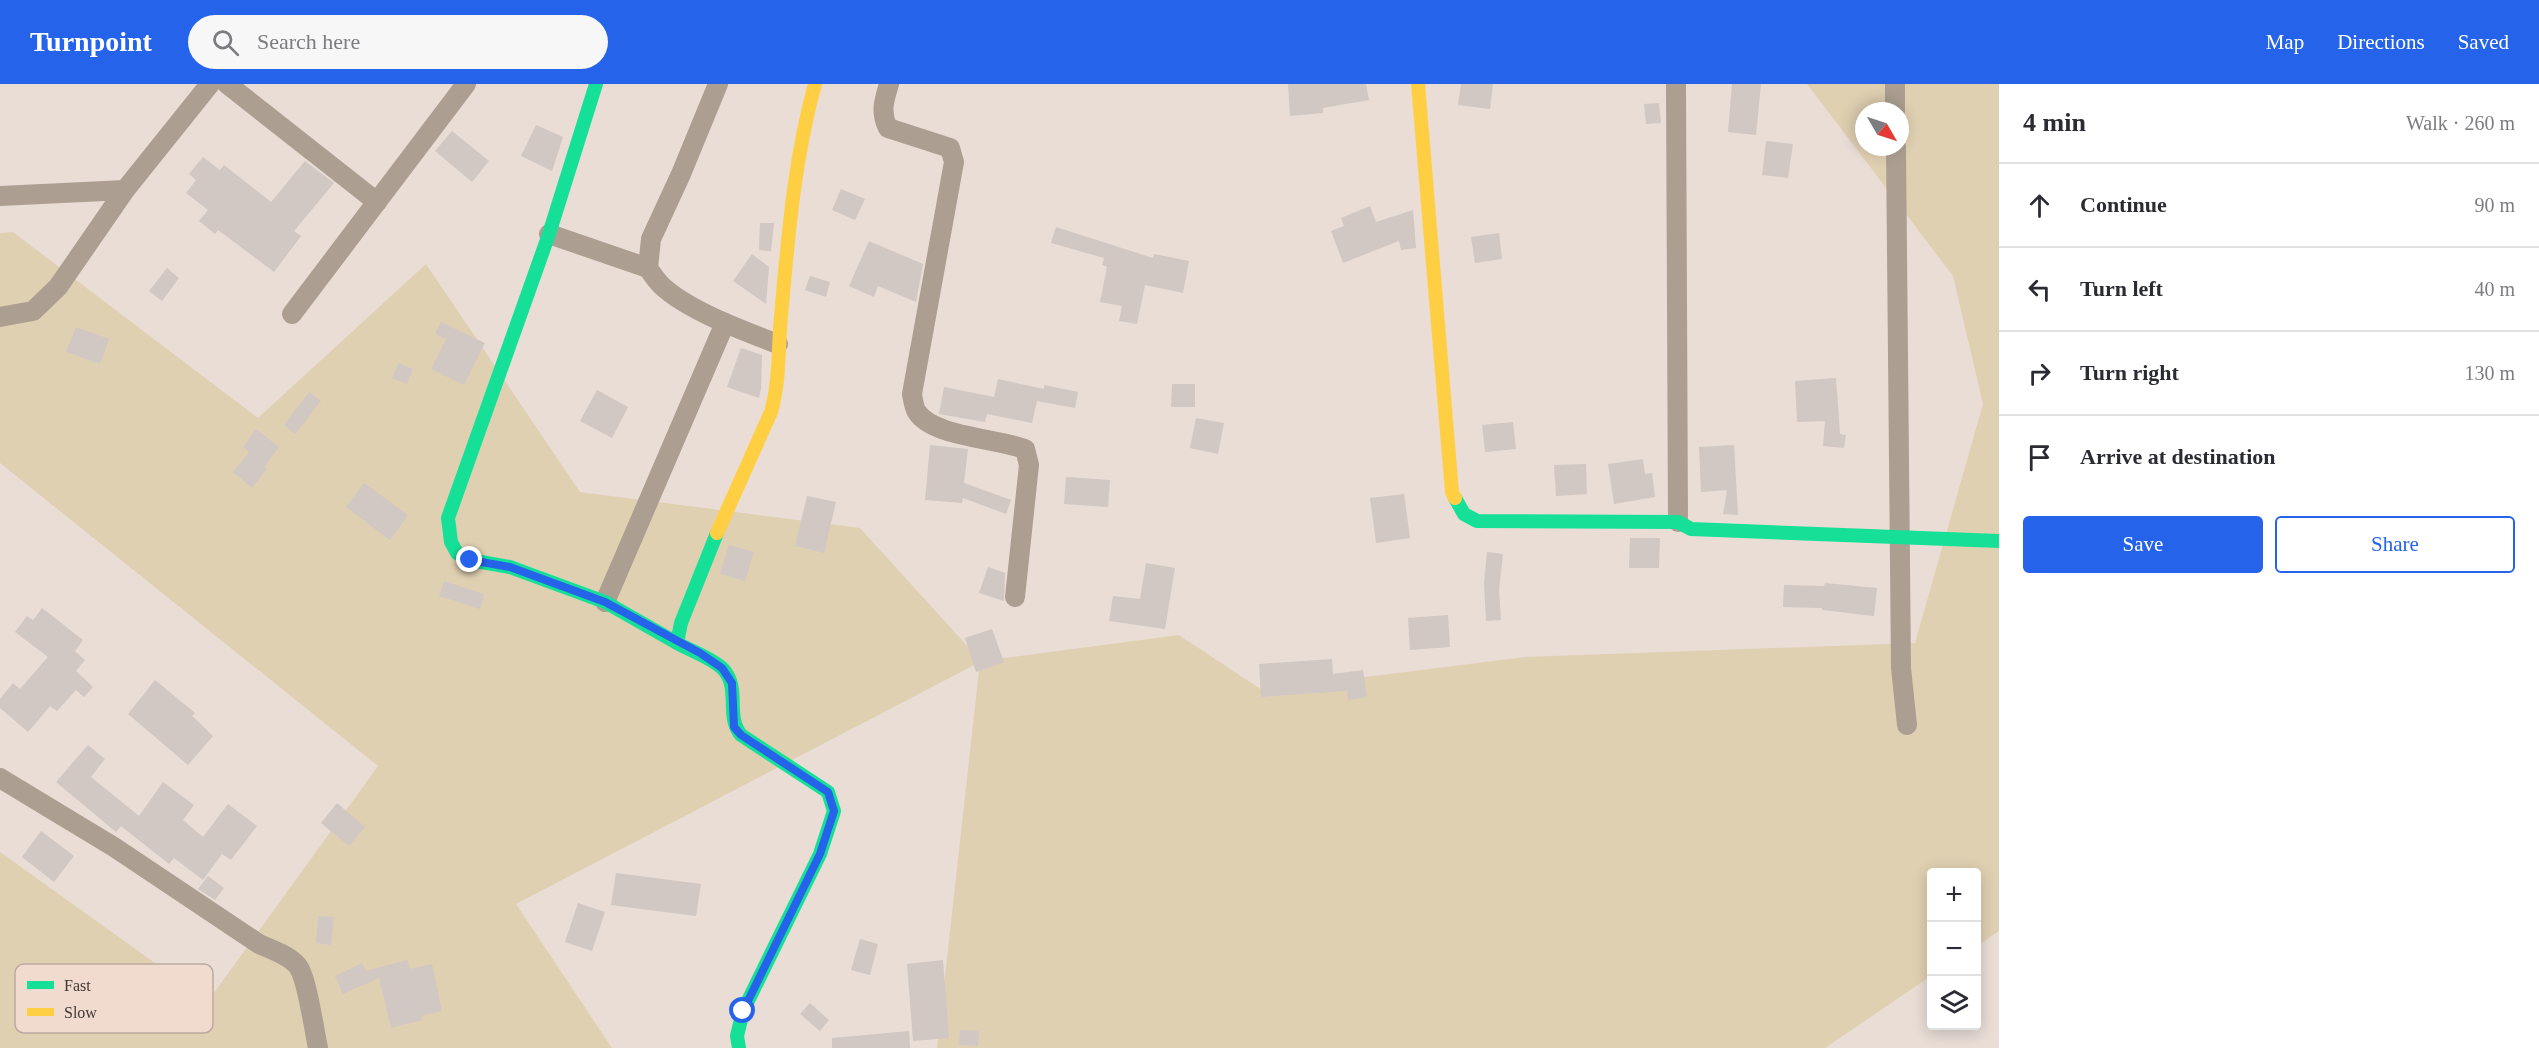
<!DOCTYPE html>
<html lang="en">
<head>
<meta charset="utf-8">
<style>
	:root { --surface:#fff; --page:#f7f7f7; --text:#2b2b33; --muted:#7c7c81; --line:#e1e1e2; --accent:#2563eb }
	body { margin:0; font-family:Georgia,serif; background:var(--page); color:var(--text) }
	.controls { position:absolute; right:18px; bottom:18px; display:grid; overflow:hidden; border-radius:6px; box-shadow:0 3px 15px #0003 }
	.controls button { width:54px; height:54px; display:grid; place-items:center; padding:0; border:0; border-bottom:2px solid var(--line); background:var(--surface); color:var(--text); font:30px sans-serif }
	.compass { position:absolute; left:1855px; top:18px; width:54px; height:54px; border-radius:50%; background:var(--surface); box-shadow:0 3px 15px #0003; rotate:129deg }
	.stop { position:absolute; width:18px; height:18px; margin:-14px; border:4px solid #2563eb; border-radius:50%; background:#fff }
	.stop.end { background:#2563eb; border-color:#fff; box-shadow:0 2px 6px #0008 }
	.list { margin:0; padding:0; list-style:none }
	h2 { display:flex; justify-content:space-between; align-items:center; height:78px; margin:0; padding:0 24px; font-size:26px }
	h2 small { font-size:20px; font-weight:400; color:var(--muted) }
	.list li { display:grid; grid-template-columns:39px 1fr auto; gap:18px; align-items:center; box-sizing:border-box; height:84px; padding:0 24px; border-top:2px solid var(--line) }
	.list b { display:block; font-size:22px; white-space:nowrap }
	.list em { font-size:20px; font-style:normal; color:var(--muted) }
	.actions { display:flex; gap:12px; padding:18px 24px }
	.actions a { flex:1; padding:14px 0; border:2px solid var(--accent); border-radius:6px; text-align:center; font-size:21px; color:var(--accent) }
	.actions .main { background:var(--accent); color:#fff }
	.icon { flex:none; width:33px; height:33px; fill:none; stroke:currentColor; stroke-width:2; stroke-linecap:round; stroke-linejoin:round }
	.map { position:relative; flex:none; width:1999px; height:964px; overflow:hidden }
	header { display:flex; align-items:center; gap:36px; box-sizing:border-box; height:84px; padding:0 30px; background:var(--accent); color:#fff }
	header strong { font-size:28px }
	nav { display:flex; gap:33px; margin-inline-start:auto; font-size:21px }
	.search { width:420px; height:54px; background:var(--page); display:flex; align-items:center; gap:15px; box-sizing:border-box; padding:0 21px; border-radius:33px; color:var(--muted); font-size:22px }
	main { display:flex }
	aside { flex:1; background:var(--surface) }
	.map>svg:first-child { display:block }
	.green { fill:#e0d0b2; fill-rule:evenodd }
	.building { fill:#d1c7c3 }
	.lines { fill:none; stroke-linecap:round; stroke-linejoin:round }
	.street { stroke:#ac9f91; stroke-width:20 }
	.fast { stroke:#16e098; stroke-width:14 }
	.slow { stroke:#ffcf43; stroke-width:14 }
	.route { stroke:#2563eb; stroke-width:8 }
	.key { fill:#f1dbce; stroke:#bcaaa0; stroke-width:1.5 }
	.key-label { font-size:16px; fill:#413834 }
</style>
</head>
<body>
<header>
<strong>Turnpoint</strong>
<div class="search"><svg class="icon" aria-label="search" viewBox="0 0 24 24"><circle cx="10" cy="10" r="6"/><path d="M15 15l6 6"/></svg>Search here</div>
<nav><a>Map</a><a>Directions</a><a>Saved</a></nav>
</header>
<main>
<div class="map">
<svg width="1999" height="964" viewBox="0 0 1999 964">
	<rect width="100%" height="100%" fill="#e9ddd6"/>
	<path class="green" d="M1807,0H1999V847L1977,862L1976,788H1932L1931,892L1825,964H937L980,578L516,820L612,964H0V768L208,917L378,682L0,379V149L13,148L258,334L426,180L580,408L860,444L981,577L1179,551L1262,606L1525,573L1915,559L1983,320L1953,192ZM1864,27H1900V63H1864Z"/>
	<g class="building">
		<path d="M1288,0H1366L1369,16L1323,24V29L1290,32Z"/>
		<path d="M1461,0H1493L1490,25L1458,21Z"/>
		<path d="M1732,0H1761L1756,51L1728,48Z"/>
		<path d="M1659,19L1661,39L1646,40L1644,20Z"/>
		<path d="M536,41L563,53L552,87L521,72Z"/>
		<path d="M452,47L489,77L472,98L435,67Z"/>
		<path d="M1766,57L1793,60L1788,94L1762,91Z"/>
		<path d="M203,73L220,86L224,81L271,118L305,77L334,99L294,147L301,152L274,188L218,146L215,150L199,137L208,126L186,109L196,96L189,90Z"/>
		<path d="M841,105L865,115L855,136L832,126Z"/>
		<path d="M1370,122L1376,138L1413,126L1416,164L1401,166L1399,157L1343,179L1331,147L1344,142L1341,134Z"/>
		<path d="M760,139H774L771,167L759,166Z"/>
		<path d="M1056,143L1153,174L1154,170L1189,177L1183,209L1145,201L1137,240L1119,237L1122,222L1100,218L1107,183L1102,181L1104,174L1051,159Z"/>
		<path d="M1499,149L1502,175L1475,179L1471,153Z"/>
		<path d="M869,157L923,180L916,218L878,202L874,213L849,202Z"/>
		<path d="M752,170L769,183L766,220L733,197Z"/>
		<path d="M167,184L179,194L162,217L149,207Z"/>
		<path d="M810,192L830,198L826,213L805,206Z"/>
		<path d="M441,238L485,259L464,301L431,285L446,255L435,250Z"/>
		<path d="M76,243L109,255L100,280L66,268Z"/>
		<path d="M741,264L762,271L761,305L759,314L727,303Z"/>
		<path d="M398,279L413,285L407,300L392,294Z"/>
		<path d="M1836,294L1840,350L1846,351L1844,364L1823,362L1825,337L1797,338L1795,297Z"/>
		<path d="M998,295L1044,305V301L1078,308L1075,324L1037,317L1032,339L987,330L985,338L939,330L944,303L994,313Z"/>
		<path d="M1172,300H1195V323H1171Z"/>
		<path d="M597,306L628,323L612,354L580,337Z"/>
		<path d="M309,308L321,317L295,350L284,341Z"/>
		<path d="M1196,334L1224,339L1218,370L1190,364Z"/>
		<path d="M1513,338L1516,365L1485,368L1482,341Z"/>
		<path d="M256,345L279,363L265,382L267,385L252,404L233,388L249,368L243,363Z"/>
		<path d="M930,361L968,365L964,399L1011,416L1006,430L963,414L962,419L925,416Z"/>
		<path d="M1734,361L1738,431L1723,430L1727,406L1701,408L1699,363Z"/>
		<path d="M1643,375L1645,390L1652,389L1655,413L1614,420L1608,380Z"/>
		<path d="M1586,380L1587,410L1556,412L1554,381Z"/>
		<path d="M1066,393L1110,396L1108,423L1064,420Z"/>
		<path d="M364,399L408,431L390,456L346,423Z"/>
		<path d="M1404,410L1410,454L1376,459L1370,414Z"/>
		<path d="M807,412L836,418L824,469L795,462Z"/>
		<path d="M1630,454H1660L1659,484H1629Z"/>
		<path d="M729,461L754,468L745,497L720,490Z"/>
		<path d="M1487,468L1503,470L1499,505L1501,536L1486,537L1484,499Z"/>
		<path d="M1146,479L1175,484L1165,545L1109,537L1113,512L1140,515Z"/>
		<path d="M988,483L1005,489L1004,517L979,509Z"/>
		<path d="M444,497L484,510L480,525L439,512Z"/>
		<path d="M1825,499L1877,504L1874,532L1822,526V524L1783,523L1784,501L1824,502Z"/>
		<path d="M42,524L83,556L75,567L85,576L76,587L93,603L84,613L76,606L57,627L50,622L28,648L0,624V615L13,599L20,605L48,573L15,548L27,532L33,536Z"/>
		<path d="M1448,531L1450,563L1410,566L1408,534Z"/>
		<path d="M992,545L1004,578L976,588L965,554Z"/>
		<path d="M1332,575L1333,590L1363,586L1367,613L1348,616L1347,607L1261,613L1259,580Z"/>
		<path d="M155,596L195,629L192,632L213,652L188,681L128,630Z"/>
		<path d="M88,661L105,675L91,693L139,732L163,698L194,721L183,736L203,753L228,720L257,742L231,776L222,770L203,796L174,774L169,780L121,742L116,748L56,698Z"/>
		<path d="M337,719L365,743L349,762L321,739Z"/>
		<path d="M41,747L74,772L54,798L22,773Z"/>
		<path d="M616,789L701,800L696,832L611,821Z"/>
		<path d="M208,792L224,804L215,816L198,805Z"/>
		<path d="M578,819L605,828L592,867L565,858Z"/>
		<path d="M318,832L334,833L331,861L316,859Z"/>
		<path d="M860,855L878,860L870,891L851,886Z"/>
		<path d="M407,876L410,885L432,880L442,927L421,932L422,936L391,944L379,894L343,910L335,892L362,879L366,887Z"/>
		<path d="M943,876L949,954L913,957L907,880Z"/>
		<path d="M810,919L829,936L820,947L800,930Z"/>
		<path d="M960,946L979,947L978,962L959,961Z"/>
		<path d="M909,947L910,964H832V954Z"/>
	</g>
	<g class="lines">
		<g class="street">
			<path d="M227,0L377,118"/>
			<path d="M718,0L681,90L651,155L648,184C652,190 657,197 662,202C689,227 744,247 778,260"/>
			<path d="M889,0C884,17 880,28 888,44L950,64L954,78L912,310C913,316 914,324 917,328C933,353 996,354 1025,365L1029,381L1015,513"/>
			<path d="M1676,0L1678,438"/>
			<path d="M1895,0V27"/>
			<path d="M1896,63L1901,584L1907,641"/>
			<path d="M0,112L125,106"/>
			<path d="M549,150L648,184"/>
			<path d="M292,230L466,0"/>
			<path d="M0,233L33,227L58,203L125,106L210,0"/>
			<path d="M605,518L725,239"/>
			<path d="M0,694L114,763L259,860C271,865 288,871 297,881C307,892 314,946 318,964"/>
		</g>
		<g class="fast">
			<path d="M596,0L549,150L448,434L451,458L457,469L470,476L510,483L605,518L677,559"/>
			<path d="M1455,414L1464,430L1477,437L1678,438L1691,445L1999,457"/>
			<path d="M717,449L681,539L677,559C691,567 712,574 723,585C741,604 725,632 741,651L828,708L834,727L820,770L743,927L737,952L739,964"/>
		</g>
		<g class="slow">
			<path d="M1418,0L1452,408L1455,414"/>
			<path d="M717,449L771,328C780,297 778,264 781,232C788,154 794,76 815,0"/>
		</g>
	</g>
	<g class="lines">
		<path class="route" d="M470,476L510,483L605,518L700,569L722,584L732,599L734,643L741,651L828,708L834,727L820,770L743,927"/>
	</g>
	<rect x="15" y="880" width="198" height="69" rx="9" class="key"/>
	<rect x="27" y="897" width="27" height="8" fill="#16e098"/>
	<rect x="27" y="924" width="27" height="8" fill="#ffcf43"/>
	<g class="key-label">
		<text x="64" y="907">Fast</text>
		<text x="64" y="934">Slow</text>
	</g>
</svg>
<div class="controls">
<button>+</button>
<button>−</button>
<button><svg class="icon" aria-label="layers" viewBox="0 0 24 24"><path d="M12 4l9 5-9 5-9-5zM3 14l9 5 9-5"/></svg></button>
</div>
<svg class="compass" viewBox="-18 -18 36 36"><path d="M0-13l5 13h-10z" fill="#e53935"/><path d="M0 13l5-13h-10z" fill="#7c7c81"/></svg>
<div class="stop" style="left:743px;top:927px"></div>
<div class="stop end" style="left:470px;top:476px"></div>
</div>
<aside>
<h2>4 min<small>Walk · 260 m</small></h2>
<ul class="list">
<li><svg class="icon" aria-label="ahead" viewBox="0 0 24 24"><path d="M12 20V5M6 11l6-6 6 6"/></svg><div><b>Continue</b></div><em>90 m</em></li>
<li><svg class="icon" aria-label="left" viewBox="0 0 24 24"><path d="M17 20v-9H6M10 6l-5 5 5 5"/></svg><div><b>Turn left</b></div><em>40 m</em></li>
<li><svg class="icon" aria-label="right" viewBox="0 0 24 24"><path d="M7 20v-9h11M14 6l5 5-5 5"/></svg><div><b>Turn right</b></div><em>130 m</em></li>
<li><svg class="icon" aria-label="arrive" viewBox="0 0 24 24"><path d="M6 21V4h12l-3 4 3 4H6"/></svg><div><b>Arrive at destination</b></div></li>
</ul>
<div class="actions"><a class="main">Save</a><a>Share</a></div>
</aside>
</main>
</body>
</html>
